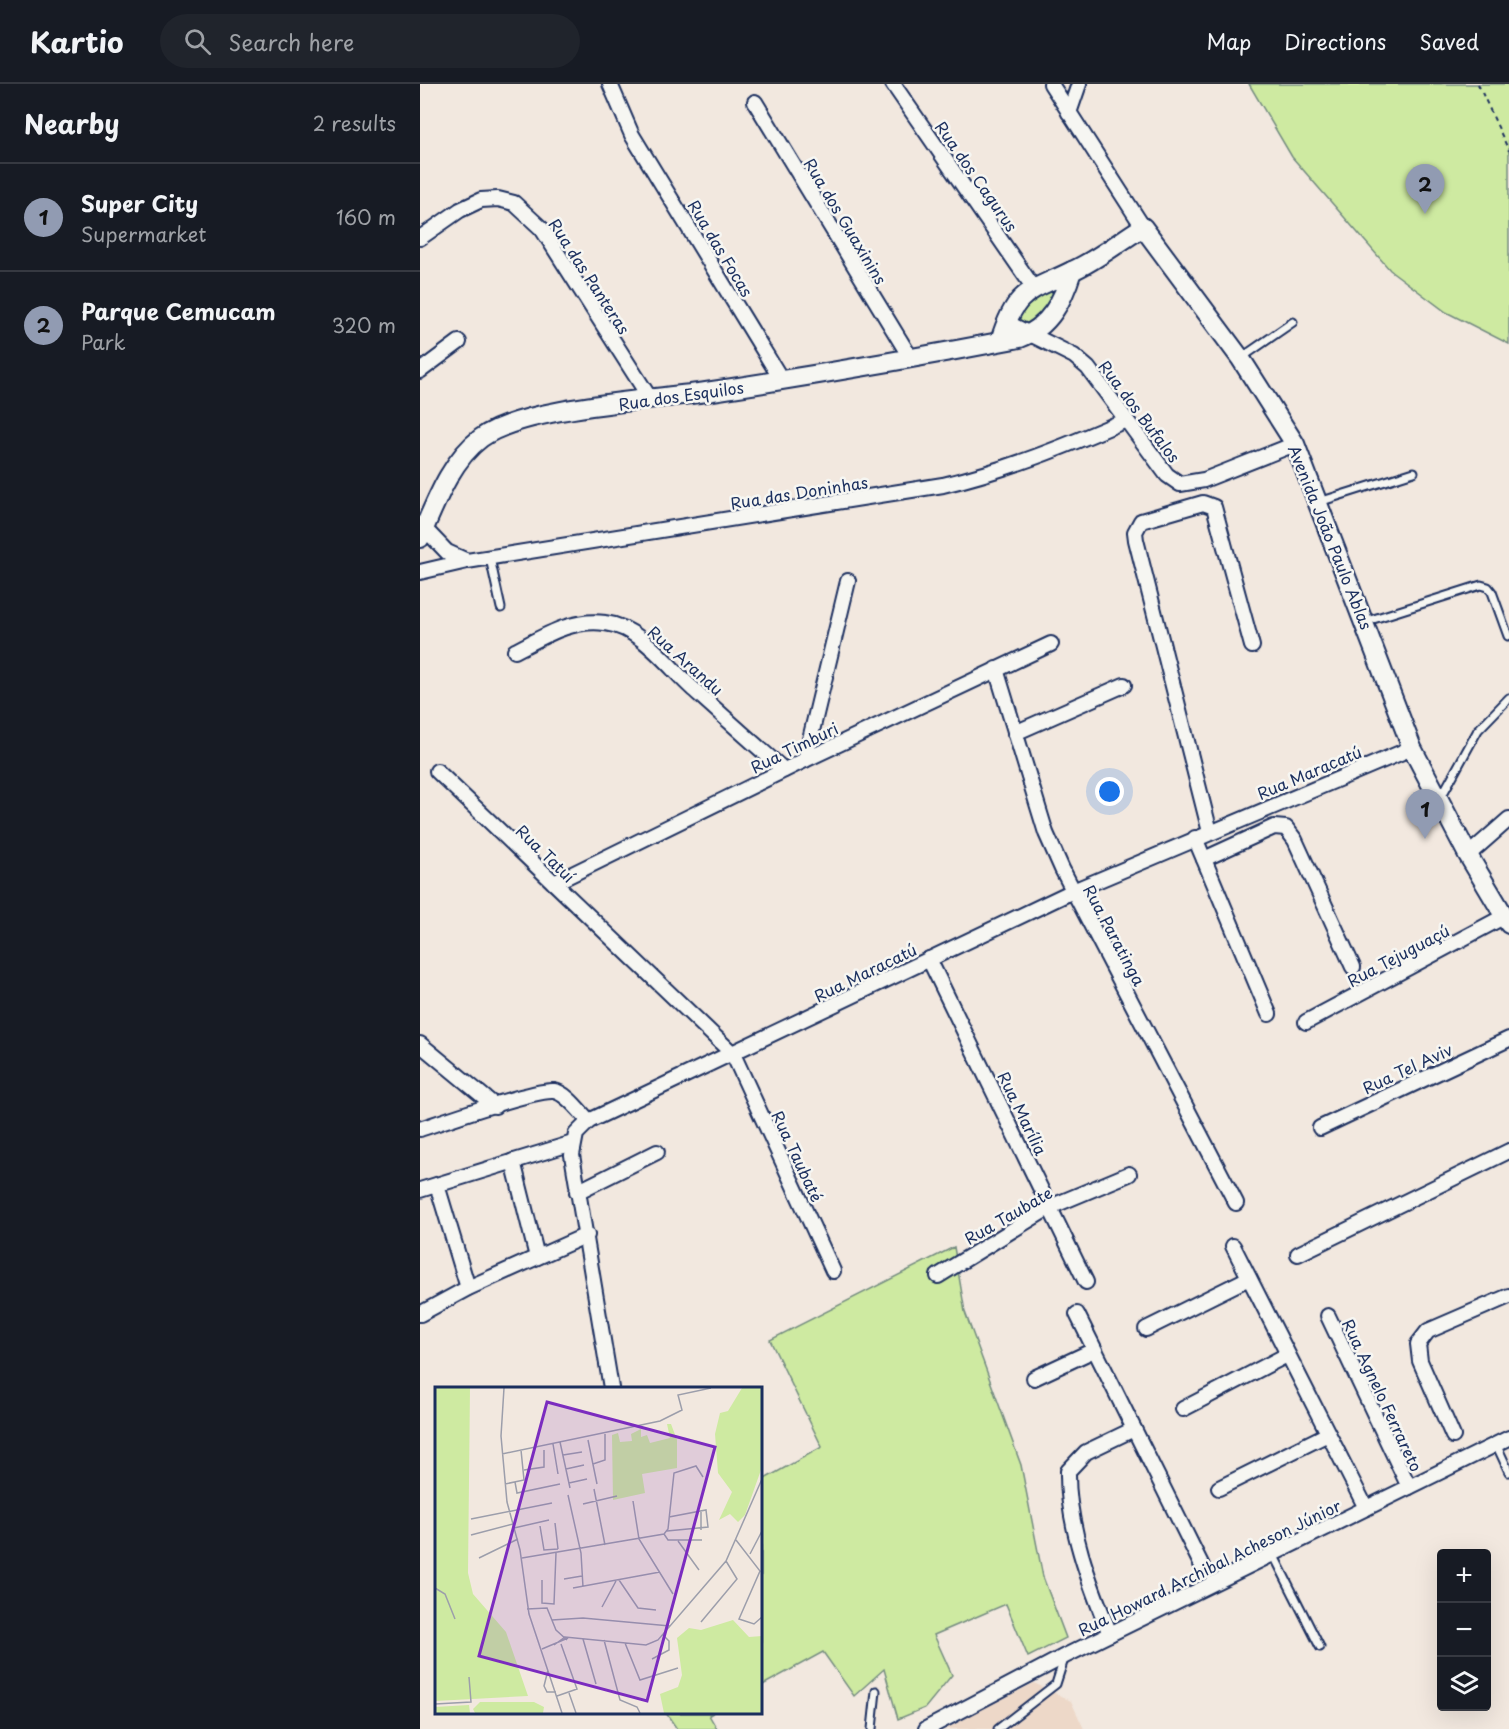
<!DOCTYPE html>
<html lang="en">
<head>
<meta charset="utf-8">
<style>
	:root { --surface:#171b24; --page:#20242c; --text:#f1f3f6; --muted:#9ea1a6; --line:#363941; --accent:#919bb2 }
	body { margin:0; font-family:"Playpen Sans",sans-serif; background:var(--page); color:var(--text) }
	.controls { position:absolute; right:18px; bottom:18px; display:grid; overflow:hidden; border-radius:6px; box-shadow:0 6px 24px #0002 }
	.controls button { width:54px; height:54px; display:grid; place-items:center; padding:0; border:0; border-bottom:2px solid var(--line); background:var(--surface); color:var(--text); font:30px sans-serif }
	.you { position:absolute; left:690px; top:708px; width:21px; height:21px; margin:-15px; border:4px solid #fff; border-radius:50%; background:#1a73e8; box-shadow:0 0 0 9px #1a73e833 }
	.badge { display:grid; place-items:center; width:39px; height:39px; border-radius:50%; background:var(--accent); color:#111; font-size:20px; font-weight:700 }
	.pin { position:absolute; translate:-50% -50px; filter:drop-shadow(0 2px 3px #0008) }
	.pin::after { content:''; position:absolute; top:32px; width:21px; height:18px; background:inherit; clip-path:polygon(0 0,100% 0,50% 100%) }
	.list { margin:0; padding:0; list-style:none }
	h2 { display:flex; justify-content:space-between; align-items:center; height:78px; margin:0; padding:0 24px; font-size:26px }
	h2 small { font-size:20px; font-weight:400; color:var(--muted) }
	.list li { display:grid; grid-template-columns:39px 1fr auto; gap:18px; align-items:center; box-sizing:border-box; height:108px; padding:0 24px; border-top:2px solid var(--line) }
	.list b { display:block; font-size:22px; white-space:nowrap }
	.list p { margin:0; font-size:20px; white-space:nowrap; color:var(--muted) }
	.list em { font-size:20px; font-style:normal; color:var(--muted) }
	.icon { flex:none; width:33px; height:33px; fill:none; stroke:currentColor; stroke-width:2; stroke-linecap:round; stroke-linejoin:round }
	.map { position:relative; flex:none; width:1089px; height:1645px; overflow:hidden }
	header { display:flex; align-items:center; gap:36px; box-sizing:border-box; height:84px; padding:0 30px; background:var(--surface); border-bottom:2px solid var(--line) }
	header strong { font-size:28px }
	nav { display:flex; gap:33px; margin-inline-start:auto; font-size:21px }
	.search { width:420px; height:54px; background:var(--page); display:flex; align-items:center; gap:15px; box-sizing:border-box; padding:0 21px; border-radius:33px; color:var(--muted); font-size:22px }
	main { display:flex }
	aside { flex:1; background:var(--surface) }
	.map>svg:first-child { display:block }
	.built { fill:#edd8c8 }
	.green { fill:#ceeaa1; stroke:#748c80; stroke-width:1.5 }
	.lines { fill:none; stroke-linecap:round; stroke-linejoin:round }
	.service-casing { stroke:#1b2f5e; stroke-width:11 }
	.minor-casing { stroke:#1b2f5e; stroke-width:18 }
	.tertiary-casing { stroke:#1b2f5e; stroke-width:22 }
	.path { stroke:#1b2f5e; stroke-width:2; stroke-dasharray:4.5 4.5; stroke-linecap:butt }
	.service { stroke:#f6f6f2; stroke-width:7 }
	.minor { stroke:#f6f6f2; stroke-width:14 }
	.tertiary { stroke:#f6f6f2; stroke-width:18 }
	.labels { text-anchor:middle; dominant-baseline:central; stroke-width:5; stroke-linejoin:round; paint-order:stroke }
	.street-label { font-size:16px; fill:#1b2f5e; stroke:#f6f6f2 }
	.inset-road { fill:none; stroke:#9c9eab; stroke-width:1.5 }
	.view { fill:#7b2cbf; fill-opacity:0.15; stroke:#7b2cbf; stroke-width:3 }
	.inset-edge { fill:none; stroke:#1b2f5e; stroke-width:3 }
</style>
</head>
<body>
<header>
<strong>Kartio</strong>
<div class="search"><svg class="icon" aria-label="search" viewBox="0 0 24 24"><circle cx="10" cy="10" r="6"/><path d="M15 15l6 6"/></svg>Search here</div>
<nav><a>Map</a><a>Directions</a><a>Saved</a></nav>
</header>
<main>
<aside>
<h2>Nearby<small>2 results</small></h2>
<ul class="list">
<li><span class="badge">1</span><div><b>Super City</b><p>Supermarket</p></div><em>160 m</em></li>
<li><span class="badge">2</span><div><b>Parque Cemucam</b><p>Park</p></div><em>320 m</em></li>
</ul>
</aside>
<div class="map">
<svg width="1089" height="1645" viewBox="0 0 1089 1645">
	<rect width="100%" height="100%" fill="#f2e8df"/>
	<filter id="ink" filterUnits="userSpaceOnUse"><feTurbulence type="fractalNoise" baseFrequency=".0167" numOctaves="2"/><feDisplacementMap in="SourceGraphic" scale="12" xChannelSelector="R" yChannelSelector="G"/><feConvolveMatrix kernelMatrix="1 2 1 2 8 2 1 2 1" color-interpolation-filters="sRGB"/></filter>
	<g filter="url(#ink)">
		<path class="built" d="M614,1599L651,1617L664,1645H524Z"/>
		<g class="green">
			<path d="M829,0H1089V260L1026,228L970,186L872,73Z"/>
			<path d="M635,204L636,212L610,242L599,238L597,234L607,215Z"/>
			<path d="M534,1163L545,1228L601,1381L623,1493L646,1554L608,1573L586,1520L514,1551L532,1591L505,1624L478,1635L464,1585L434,1612L403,1568L341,1602V1397L402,1363L350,1256Z"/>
			<path d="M246,1629H293L289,1631L297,1645H257Z"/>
		</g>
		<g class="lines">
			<defs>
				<g id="service">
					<path d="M821,274L873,238"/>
					<path d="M899,418L994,388"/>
					<path d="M70,474L81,524"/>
					<path d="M944,538L1061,501L1068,503L1072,508L1088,552"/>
					<path d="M1020,715L1058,646L1089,614"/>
					<path d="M1076,1360L1089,1388"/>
					<path d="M853,1470L900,1563"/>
					<path d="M452,1645L456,1607"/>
					<path d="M578,1645L636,1600L644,1575"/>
				</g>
				<g id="minor">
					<path d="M190,0L212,51L361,295"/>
					<path d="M473,0L613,203"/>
					<path d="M631,0L723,143"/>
					<path d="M335,18L490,273"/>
					<path d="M649,29L659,0"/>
					<path d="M0,154L40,126L61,116L78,115L94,119L122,145L231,316"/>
					<path d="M586,238L654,272L668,284L747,391L760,400L784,396L875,360"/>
					<path d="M0,287L39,258"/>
					<path d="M4,444L27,468L47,477"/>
					<path d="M0,488L47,477L523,401C587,386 646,362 706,336"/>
					<path d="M95,567C123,553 152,534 185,539C220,543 247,581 272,604C302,631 333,659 364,686"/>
					<path d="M576,585L626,749L642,785L816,1119"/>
					<path d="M595,649L704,601"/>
					<path d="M385,676L428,497"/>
					<path d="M17,687L313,970L413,1187"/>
					<path d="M790,748L716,456L715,448L721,437L783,419L794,423L832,562"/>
					<path d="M775,754L849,930"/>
					<path d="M1048,771L1089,735"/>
					<path d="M784,775L854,743L866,744L875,756L933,883"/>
					<path d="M134,799L385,676L631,560"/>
					<path d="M509,875L666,1198"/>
					<path d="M886,938L1085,832"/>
					<path d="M0,960L75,1022"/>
					<path d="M900,1044L1089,955"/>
					<path d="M0,1045C24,1037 115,1005 134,1007C147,1009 160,1028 169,1037"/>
					<path d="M93,1077L117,1173"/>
					<path d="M17,1101L48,1204"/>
					<path d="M0,1106L153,1059"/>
					<path d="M157,1108L237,1068"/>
					<path d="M813,1162L946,1424"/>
					<path d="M878,1170L1089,1067"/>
					<path d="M518,1192L630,1123L709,1090"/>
					<path d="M0,1230L48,1204L167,1151"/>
					<path d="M657,1230L782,1482"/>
					<path d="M908,1232L989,1403"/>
					<path d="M726,1245L829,1194"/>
					<path d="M614,1294L674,1266"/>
					<path d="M191,1304L152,1071L156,1050L169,1037L653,807L992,664"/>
					<path d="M763,1325L867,1271"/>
					<path d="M1033,1352L1000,1277L998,1260L1008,1247L1089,1212"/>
					<path d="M799,1404L908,1350"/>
					<path d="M690,1550C670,1501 647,1441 648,1387L666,1368L714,1345"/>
					<path d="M506,1645L645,1572L1089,1354"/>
				</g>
				<g id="tertiary">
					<path d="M580,257C596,205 609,208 652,187C677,176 700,157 723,143L821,275L875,360L992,664L1048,771L1089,840"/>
					<path d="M0,454C15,420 30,377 61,354C103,323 231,316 286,308C391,292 496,274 600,254C630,243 643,216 652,187"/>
				</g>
			</defs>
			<use href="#service" class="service-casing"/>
			<use href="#minor" class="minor-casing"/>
			<use href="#tertiary" class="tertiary-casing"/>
			<path class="path" d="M1058,0L1089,67"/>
			<use href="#service" class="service"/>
			<use href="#minor" class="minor"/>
			<use href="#tertiary" class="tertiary"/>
		</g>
	</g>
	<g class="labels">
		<g class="street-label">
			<text transform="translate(557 92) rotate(55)">Rua dos Cagurus</text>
			<text transform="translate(426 137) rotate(59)">Rua dos Guaxinins</text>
			<text transform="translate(301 164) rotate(59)">Rua das Focas</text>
			<text transform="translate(170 192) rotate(57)">Rua das Panteras</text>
			<text transform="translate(261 311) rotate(-8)">Rua dos Esquilos</text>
			<text transform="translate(720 327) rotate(53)">Rua dos Bufalos</text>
			<text transform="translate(379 408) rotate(-9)">Rua das Doninhas</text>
			<text transform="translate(911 453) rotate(68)">Avenida João Paulo Ablas</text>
			<text transform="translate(266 576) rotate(42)">Rua Arandu</text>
			<text transform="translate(374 663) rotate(-26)">Rua Timburi</text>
			<text transform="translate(889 688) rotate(-23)">Rua Maracatú</text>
			<text transform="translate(126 769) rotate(44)">Rua Tatuí</text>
			<text transform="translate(695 851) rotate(62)">Rua Paratinga</text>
			<text transform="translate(978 871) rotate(-28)">Rua Tejuguaçú</text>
			<text transform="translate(445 888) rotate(-26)">Rua Maracatú</text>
			<text transform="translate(987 984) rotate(-25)">Rua Tel Aviv</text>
			<text transform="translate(603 1029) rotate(64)">Rua Marília</text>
			<text transform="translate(378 1072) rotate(65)">Rua Taubaté</text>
			<text transform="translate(588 1131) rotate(-30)">Rua Taubate</text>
			<text transform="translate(963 1311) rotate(65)">Rua Agnelo Ferrareto</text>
			<text transform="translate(789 1483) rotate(-26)">Rua Howard Archibal Acheson Júnior</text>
		</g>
	</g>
	<g transform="translate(15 1303)">
		<rect width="327" height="327" fill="#f2e8df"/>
		<path d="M0,1H35L33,186L38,207L71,245L93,309L0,314ZM307,1H327V80L310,128L303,135L295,127L284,133L297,105L283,86L280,47L285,26L293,24ZM232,37H236L242,53V81L207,87L210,106L178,113L177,48L183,46L185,55L197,54L196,47L206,42V50L212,48L215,56L235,51ZM298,233L314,250L327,249V326H229L225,307L243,300L247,288L242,251L254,241L266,243ZM45,315H99L109,320L108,326H40L38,322ZM34,318L35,326H0V320Z" fill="#ceeaa1"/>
		<path class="inset-road" d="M69,1L66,49L72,115L85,163L94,227L127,326M153,53L162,97M125,55L135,101M118,57L123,87M67,67L225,34L247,23L243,8L276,1M128,68L147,65M158,77L170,73V47M131,82L149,78M89,83L109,80V63M80,95L82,106L125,97M134,96L152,92M70,97L89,93L86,63M159,102L170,158M133,108L146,166L148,200M198,114L204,152L238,207M148,117L182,109M266,124V143M36,132L117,116M120,136L123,162M105,139L109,163L123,162M79,141L114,133M232,144L273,140L271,123L234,130M229,147L233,153H267M36,148L78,137M301,153L325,184L304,232L319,237L327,230M243,154L264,183M315,167L327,144M44,171L83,152M87,171L229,147L233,142L239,86L261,79L268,90M129,192L147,189M107,193V216L119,217L121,166M184,193L203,221L221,223M0,201L10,207L20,232M138,201L225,185M167,220L181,194M92,222L112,221L121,243L132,253M117,233L148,231L235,239M266,235L302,192L291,174M148,252L161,297M169,253L185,313L202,320L205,326M190,256L205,293L243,281M119,258L130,250L211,258L223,253L291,174L327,92M107,262L133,251M217,272L234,263V254L228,248M113,283L109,299L112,305H121M134,306L141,326M122,309L142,302L126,257M0,317L36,315L34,290"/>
		<path class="view" d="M112,15L280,60L212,314L44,269Z"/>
		<rect width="327" height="327" class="inset-edge"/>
	</g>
</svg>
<div class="controls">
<button>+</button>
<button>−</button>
<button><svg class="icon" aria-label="layers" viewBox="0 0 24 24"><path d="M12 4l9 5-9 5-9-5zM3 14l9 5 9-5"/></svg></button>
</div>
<div class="you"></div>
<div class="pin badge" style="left:1005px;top:755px">1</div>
<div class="pin badge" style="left:1005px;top:130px">2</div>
</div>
</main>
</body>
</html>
